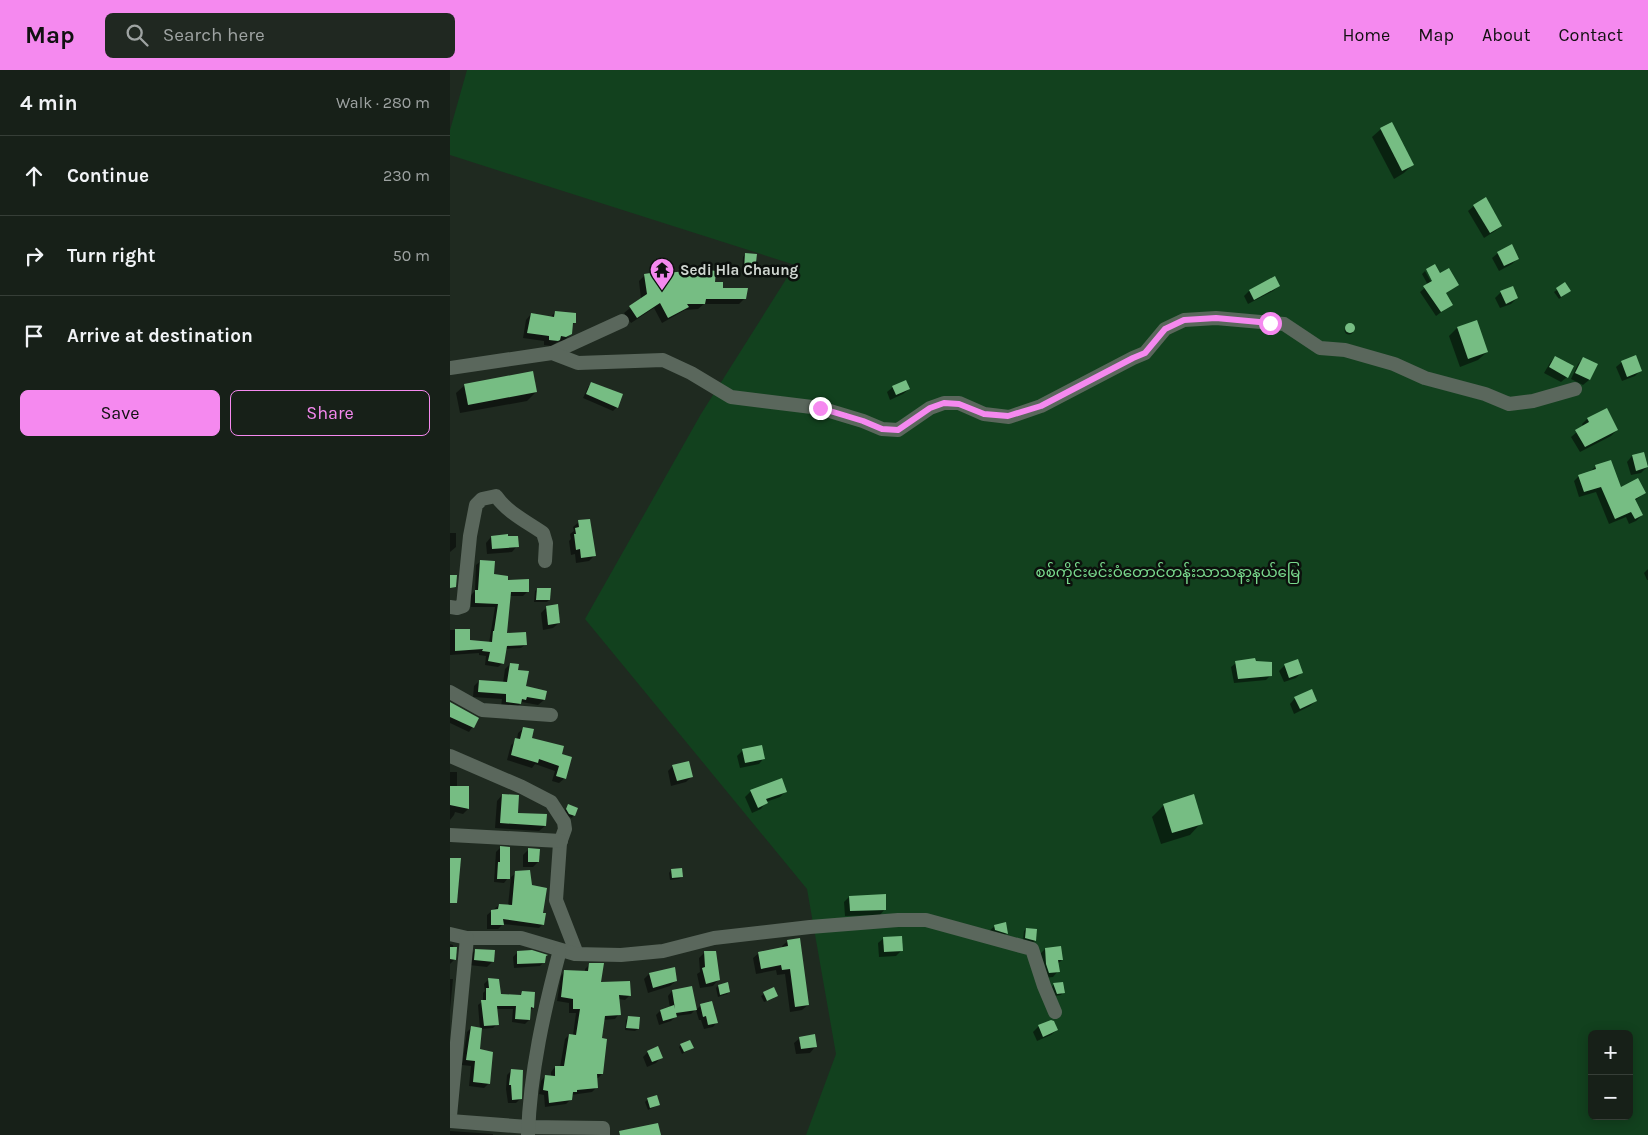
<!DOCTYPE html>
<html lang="en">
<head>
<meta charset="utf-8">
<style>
	:root { --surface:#172018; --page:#202821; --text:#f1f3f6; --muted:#9ea3a2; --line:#363e37; --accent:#f589ef }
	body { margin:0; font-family:Karla,"Noto Sans Myanmar",sans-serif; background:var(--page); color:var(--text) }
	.controls { position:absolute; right:15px; bottom:15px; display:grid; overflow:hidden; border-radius:8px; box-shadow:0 2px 12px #0003 }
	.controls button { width:45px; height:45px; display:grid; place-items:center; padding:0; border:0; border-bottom:1px solid var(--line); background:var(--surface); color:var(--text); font:25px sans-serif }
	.stop { position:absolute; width:15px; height:15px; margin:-11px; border:4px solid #f589ef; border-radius:50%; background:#fff }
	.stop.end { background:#f589ef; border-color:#fff; box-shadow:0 1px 5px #0008 }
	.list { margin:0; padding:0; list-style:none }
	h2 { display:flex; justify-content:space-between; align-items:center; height:65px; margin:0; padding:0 20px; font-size:21px }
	h2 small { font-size:16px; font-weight:400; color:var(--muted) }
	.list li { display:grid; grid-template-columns:32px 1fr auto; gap:15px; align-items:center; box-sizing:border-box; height:80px; padding:0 20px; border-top:1px solid var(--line) }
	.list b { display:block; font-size:19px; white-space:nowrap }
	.list em { font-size:16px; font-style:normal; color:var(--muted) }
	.actions { display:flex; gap:10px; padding:15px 20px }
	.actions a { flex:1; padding:11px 0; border:1px solid var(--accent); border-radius:8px; text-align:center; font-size:18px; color:var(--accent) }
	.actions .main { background:var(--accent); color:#111 }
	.icon { flex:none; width:28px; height:28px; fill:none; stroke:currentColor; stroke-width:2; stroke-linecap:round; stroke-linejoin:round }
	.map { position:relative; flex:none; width:1198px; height:1065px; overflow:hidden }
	header { display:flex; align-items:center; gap:30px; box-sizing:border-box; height:70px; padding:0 25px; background:var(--accent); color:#111 }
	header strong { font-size:24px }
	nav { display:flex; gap:28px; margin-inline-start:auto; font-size:18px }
	.search { width:350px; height:45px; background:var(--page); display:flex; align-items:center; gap:12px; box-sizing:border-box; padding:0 18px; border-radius:8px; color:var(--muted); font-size:19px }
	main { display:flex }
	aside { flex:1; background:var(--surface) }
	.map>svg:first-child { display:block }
	.green { fill:#12411e; fill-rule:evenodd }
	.shadow { fill:#0007 }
	.building { fill:#76bd83 }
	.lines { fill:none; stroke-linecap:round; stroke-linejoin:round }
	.minor { stroke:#5a675c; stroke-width:14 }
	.route { stroke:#f589ef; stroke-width:6 }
	.labels { text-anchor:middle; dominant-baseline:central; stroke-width:5; stroke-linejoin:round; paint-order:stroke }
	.poi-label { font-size:15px; font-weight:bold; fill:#cfd6d0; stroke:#0c110d; text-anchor:start }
	.park-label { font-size:15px; fill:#79d98d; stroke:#0c110d }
</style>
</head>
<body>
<header>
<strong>Map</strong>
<div class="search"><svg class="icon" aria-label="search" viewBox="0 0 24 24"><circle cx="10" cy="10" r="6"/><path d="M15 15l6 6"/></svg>Search here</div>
<nav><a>Home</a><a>Map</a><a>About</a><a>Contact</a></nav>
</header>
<main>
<aside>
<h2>4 min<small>Walk · 280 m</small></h2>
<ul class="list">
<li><svg class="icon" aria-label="ahead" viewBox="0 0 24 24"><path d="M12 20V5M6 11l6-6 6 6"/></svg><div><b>Continue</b></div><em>230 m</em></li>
<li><svg class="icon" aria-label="right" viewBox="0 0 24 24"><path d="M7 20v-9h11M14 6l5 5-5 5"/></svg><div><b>Turn right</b></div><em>50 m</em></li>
<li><svg class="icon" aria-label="arrive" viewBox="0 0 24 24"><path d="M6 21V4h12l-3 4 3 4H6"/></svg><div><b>Arrive at destination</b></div></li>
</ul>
<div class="actions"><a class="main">Save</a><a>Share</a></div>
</aside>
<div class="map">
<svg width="1198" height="1065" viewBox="0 0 1198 1065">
	<rect width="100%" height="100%" fill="#1f2a20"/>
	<path class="green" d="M17,0H1198V1065H356L386,984L357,819L135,549L251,344L345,195L0,85V60ZM1142,964H1179V1046H1142Z"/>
	<g class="shadow">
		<path d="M931,59L962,95L954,103L944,109L922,67Z"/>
		<path d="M1024,136L1051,156L1045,161L1034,168L1018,141Z"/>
		<path d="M1048,183L1068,188L1062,194L1049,201L1042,188Z"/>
		<path d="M295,184L304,201L302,203L292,202L293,187Z"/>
		<path d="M237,198L272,219L295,228L289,234H254L248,239L235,240L212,253L204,238L181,253L174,243L191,229L189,211L195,205L206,206L233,202Z"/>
		<path d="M975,201L984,217L990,205L1007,215L995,224L1002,234L986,246L970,222L978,215L972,204Z"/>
		<path d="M1115,214L1117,223L1109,229L1104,222Z"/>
		<path d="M829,216L823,221L798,234L794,226L799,221Z"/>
		<path d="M1051,222L1067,228L1061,234L1050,238L1045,228Z"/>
		<path d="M105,242L124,253L121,256L120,264L115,270L107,272L102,276L94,275V271L73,268L76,250L81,244L100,248Z"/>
		<circle cx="899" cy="260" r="4.5"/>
		<path d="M1007,258L1037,282L1028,290L1010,297L999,266Z"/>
		<path d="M1105,287L1117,307L1111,312L1094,303L1100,293Z"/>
		<path d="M1134,288L1146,295L1139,310L1133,315L1121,309L1128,294Z"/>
		<path d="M1172,292L1191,300L1185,306L1172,311L1166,297Z"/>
		<path d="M142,313L167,337L163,341L133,328L138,317Z"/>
		<path d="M15,315L86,322L77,331L10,343L6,323Z"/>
		<path d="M443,317L459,319L453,324L440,330L437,322Z"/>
		<path d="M1157,340L1167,360L1161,366L1130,382L1121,367L1133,357L1132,354L1137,349Z"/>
		<path d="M1193,383L1197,397L1191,403L1181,405L1177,392L1182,386Z"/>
		<path d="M1146,396L1170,418L1195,423L1184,431L1192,445L1186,451L1179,454L1176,447L1159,454L1146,422L1129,427L1124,411L1129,406L1140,402Z"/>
		<path d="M129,452L145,485L139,491L126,493L125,484L121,485L119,471L121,469L120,464L124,461L123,457Z"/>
		<path d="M0,463H6V477L0,482Z"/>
		<path d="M41,467L67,476L62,482L37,484L36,473Z"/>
		<path d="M31,491L43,505L78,521L73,526H60L56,564L76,574L71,578L55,579L53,593L48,597L35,595L36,586L29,585V583L0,585V560H19V571L39,573L45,537H21V525L25,521L26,495Z"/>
		<path d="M1198,499V510H1197L1194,503Z"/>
		<path d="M87,519L99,530L97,532H84L85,521Z"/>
		<path d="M97,537L109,553L103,558L93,560L91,543Z"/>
		<path d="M786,593H805L821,605L816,610L784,613L781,597Z"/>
		<path d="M60,594L67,601L74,617L94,630L88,635L72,632L65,639L51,637L52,629L23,627L24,616L29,611L53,613L55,599Z"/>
		<path d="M835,595L852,602L846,608L834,612L829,601Z"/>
		<path d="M845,628L866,631L860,636L844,644L840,634Z"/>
		<path d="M0,633L28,649L19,662L0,653Z"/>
		<path d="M74,658L80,669L110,684L115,708L109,713L102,711L105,701L85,694L82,698L57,690L61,675L67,670L68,663Z"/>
		<path d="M293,680L314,688L309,694L290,698L287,686Z"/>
		<path d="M223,696L241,707L236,712L221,716L218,701Z"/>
		<path d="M0,702H7V717L18,739L13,744L5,742L4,745L0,750Z"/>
		<path d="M331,710L336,721L330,727L316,732L311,739L302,743L295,727L300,722Z"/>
		<path d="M52,725L67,744L95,756L89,761L45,758L47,731Z"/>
		<path d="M118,735L127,738L122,748L117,746L114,742Z"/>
		<path d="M714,735L751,753L740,765L711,774L702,747Z"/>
		<path d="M50,778L58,808L54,813L44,812L46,782Z"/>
		<path d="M79,779L88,792L83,797H73V785Z"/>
		<path d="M221,800L232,807L229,809L220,810L219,803Z"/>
		<path d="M66,803L81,816L92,844L93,854L89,858L53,854L48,859H37V845L49,835L58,836L61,807Z"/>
		<path d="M399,827L435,839L430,845L395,846L394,832Z"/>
		<path d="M545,856L557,863L552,868L539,861Z"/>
		<path d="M576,859L585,860V871L582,873L573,870L574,861Z"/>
		<path d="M434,868L452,880L446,886L429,887L428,873Z"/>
		<path d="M338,871L358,935L352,940L340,942L335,904L327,905L326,900L306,904L303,888L309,883L333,878L332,876Z"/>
		<path d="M0,874L3,875L5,889L0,894Z"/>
		<path d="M595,879L612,890L607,894L608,901L603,907L594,908L590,884Z"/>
		<path d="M25,880L43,891L37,897L19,895L20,886Z"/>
		<path d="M67,883L94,892L90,896L64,898L63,887Z"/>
		<path d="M254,883L268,910L263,916L250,918L247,904L250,902L249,888Z"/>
		<path d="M140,894L150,914L180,925L175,930L168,929L169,944L165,949L153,950L151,969L152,1004L148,1008H146V1018L142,1022L121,1025V1029L116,1034L95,1037L94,1025L89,1024L91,1011L95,1006L101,1007V1002L105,997H110L115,969L119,965H123L126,943H119V933L107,931L111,906L115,901L135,902V899Z"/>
		<path d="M224,898L226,911L220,916L198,923L194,909L199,904Z"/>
		<path d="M0,909H3L0,940Z"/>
		<path d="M38,910L49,925L69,926L72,923L83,938L79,941V950L75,954L62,952L63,939H46L47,954L43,958L31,959L28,980L39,1013L34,1018L19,1016L21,996L12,995L17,962L21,958L30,959L28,935L33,931V923L35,921L34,914Z"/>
		<path d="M604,914L613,922L611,925L605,926L602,917Z"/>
		<path d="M268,916L279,922L277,924L268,927L266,918Z"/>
		<path d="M324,918V928L314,932L311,926Z"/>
		<path d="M222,921L246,939L241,944L226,946L221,951L209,955L206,945L210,941L220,938L218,926Z"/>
		<path d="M251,935L267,952L263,957L254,959L251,950H249L246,940Z"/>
		<path d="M178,947L188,959L185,961L175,960L176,950Z"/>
		<path d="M589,956L607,960L601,965L587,971L583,962Z"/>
		<path d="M350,968L365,977L360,983L346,984L344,973Z"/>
		<path d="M231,975L242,978L232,984L229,977Z"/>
		<path d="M198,982L211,987L206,993L197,997L193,987Z"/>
		<path d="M61,1001L71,1028L66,1033H58L56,1019L57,1005Z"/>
		<path d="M198,1029L208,1035L198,1040L195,1032Z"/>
		<path d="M0,1061L43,1064V1065H0Z"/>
	</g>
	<g class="building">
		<path d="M942,52L964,95L952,101L930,58Z"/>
		<path d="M1036,127L1052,156L1040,163L1023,135Z"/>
		<path d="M1062,174L1069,189L1054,196L1047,182Z"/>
		<path d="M295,183L307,184L305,201L294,200Z"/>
		<path d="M985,194L990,203L999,198L1009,215L996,223L1003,235L991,242L973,216L982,211L976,199Z"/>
		<path d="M237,197L266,201L265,212H273V218H298L296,229H256L255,234H237L239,237L218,248L210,233L187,248L179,236L197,224L194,204L207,202V204L236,201Z"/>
		<path d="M825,206L830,216L804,230L799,220Z"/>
		<path d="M1115,212L1121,221L1111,227L1106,218Z"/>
		<path d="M1063,216L1068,228L1056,234L1050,221Z"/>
		<path d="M105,241L126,243V253H123L122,264L116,267L111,266L110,270L108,271L99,270V266L77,263L81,243L104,247Z"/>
		<path d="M1027,250L1038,282L1018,289L1007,257Z"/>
		<circle cx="900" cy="258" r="5"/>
		<path d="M1186,285L1192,301L1177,307L1171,291Z"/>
		<path d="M1105,286L1124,296L1118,308L1099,297Z"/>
		<path d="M1133,287L1148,294L1140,310L1125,303Z"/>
		<path d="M83,301L87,322L18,335L14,314Z"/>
		<path d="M456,310L460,319L446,325L442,316Z"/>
		<path d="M141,312L173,324L168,338L136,324Z"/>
		<path d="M1157,338L1168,360L1135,377L1125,360L1139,352L1137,348Z"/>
		<path d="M1194,382L1198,397L1186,401L1182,385Z"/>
		<path d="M1161,390L1171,417L1188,408L1196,423L1185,429L1193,445L1185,449L1181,442L1165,449L1151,417L1134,422L1128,405L1146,399L1145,395Z"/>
		<path d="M140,449L146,486L131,488L130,479L126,480L124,464H126L125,458L129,457L128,450Z"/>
		<path d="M58,464V466H68L69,477L42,479L41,466Z"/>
		<path d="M30,490L45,491L44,504L58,506V510L79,509V522H61L57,563L76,562L77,575L57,576L54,594L38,591L40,582L32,581L33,579L5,581V559H20V570L42,572L43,561H44L48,534L25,533V520H28Z"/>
		<path d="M0,505H7L6,517L0,518Z"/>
		<path d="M87,518H101L100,530H86Z"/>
		<path d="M108,534L110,553L98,555L96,536Z"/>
		<path d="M805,588L806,591L822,592V606L788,609L785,591Z"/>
		<path d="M848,589L853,603L839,608L834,594Z"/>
		<path d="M60,593L69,594L68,600L79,601L76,616L97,621L95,630L77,627L76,630L72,629L71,634L56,632V624L28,622L29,610L57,612Z"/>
		<path d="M862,619L867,631L850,639L844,627Z"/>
		<path d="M0,632L29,648L24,658L0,647Z"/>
		<path d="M73,657L84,659L82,668L114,676L112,684L122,687L116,709L106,706L109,696L89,689L88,693L61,685L65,668L70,669Z"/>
		<path d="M312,675L315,689L295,693L292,679Z"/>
		<path d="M239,691L243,707L227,711L222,695Z"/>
		<path d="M332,708L337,722L316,729L318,733L308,738L300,720Z"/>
		<path d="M0,716H19V739L0,735Z"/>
		<path d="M52,724L69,725L68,743L97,744L96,756L50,753Z"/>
		<path d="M744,724L753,754L722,763L713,734Z"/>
		<path d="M118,734L128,738L125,746L119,744L116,739Z"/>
		<path d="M50,776L60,777V809H47L48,792H50Z"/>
		<path d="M78,778L90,779L89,792H78Z"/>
		<path d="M0,788H11L7,833H0Z"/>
		<path d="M232,798L233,807L222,808L221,799Z"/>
		<path d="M80,800L82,815L97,818L93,843H96L94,855L53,849L54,855H41V840L48,839L49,834L62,835L65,801Z"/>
		<path d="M436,824V840L400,841L399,826Z"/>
		<path d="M556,852L558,864L545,860L544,855Z"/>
		<path d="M576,858L587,859L586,871L575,868Z"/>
		<path d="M452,866L453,881L434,882L433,867Z"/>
		<path d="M350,868L359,935L345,937L340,899L332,900L331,895L311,899L308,882L338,876L337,870Z"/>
		<path d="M611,876L613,890H608L610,902L599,903L596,894L595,878Z"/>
		<path d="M0,877H7L6,890L0,889Z"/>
		<path d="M25,879L45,880L44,892L24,890Z"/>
		<path d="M82,880L98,885L96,886L95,893L67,894V881Z"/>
		<path d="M254,881H266L270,910L256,914L252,898L255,897Z"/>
		<path d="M139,893H154L151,912L180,911L181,926L169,925L171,945L155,946L152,968L157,969L153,1004H147L148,1018L127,1020V1022H123L122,1030L99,1033L98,1021L93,1020L95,1005L105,1006V996H114L119,964L126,965L130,939H123V929L111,927L114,900L138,901Z"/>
		<path d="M225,897L227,911L203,918L199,903Z"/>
		<path d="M38,908L49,909L51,924L71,925L72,921L85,922L84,938L81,937L80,950L65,949L66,936H47L49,955L34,956L31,930H36V918H39Z"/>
		<path d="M278,912L280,922L270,925L268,915Z"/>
		<path d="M613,912L615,923L607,924L603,913Z"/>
		<path d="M242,916L247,940L226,943L227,947L213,951L210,940L224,935L225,939L222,920Z"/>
		<path d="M324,917L328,926L317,931L313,922Z"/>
		<path d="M262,931L268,953L258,955L256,946L253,947L250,934Z"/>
		<path d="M178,946L190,947L189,959L176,958Z"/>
		<path d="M601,950L604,951L608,960L593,967L588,955Z"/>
		<path d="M21,956L32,958L30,979L43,982L40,1014L23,1012L25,991L16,990Z"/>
		<path d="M365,964L367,977L351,979L349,967Z"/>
		<path d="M240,970L244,978L234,982L230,974Z"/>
		<path d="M208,976L213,988L202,992L197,981Z"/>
		<path d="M61,999L73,1000L72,1029L62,1030L61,1015H59Z"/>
		<path d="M207,1025L210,1035L200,1038L197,1028Z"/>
		<path d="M208,1053L211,1065H170L169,1061Z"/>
	</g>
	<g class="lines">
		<g class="minor">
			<path d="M102,283L172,251"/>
			<path d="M0,298L102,283L128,293L213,290L241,303L281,327L370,338L413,351L432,359L448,360L480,338L494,333H509L534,344L559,347L591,336L683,288L695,283L715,259L734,250L766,248L834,254L870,278L895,280L944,294L975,308L1035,324L1059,334L1083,331L1125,319"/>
			<path d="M0,537L7,538L13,536L20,466L26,435L32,429L46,426C57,442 77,452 93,463L96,473L95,491"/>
			<path d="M0,622L32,640L101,645"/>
			<path d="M0,686L72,717L101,732L114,752L115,759L110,773L106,830L127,884"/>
			<path d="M0,765L111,771"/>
			<path d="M0,864L17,868H71L125,884L171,885L213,881L264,868L360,857L448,850H476L582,879L594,916L605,942"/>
			<path d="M0,1046L17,868"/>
			<path d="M0,1051L78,1057L153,1058V1065"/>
			<path d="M78,1065C80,1002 94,940 110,880"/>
		</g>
	</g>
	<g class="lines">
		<path class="route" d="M370,338L413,351L432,359L448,360L480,338L494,333L509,334L534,344L558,346L591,336L683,288L695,283L715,259L734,250L766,248L820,253"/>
	</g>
	<defs>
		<symbol id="temple-pin" viewBox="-11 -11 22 30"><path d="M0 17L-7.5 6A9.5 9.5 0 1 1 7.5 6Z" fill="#f589ef" stroke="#0c110d"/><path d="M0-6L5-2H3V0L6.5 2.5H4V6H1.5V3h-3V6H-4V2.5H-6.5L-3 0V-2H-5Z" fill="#111"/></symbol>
	</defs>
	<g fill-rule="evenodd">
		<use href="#temple-pin" x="198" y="186" width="28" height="38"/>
	</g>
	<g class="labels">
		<g class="poi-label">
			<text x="230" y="200">Sedi Hla Chaung</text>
		</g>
		<g class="park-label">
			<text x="718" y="502">စစ်ကိုင်းမင်းဝံတောင်တန်းသာသနာ့နယ်မြေ</text>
		</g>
	</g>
</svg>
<div class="controls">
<button>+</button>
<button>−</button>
</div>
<div class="stop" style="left:820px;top:253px"></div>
<div class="stop end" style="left:370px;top:338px"></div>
</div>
</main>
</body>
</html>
